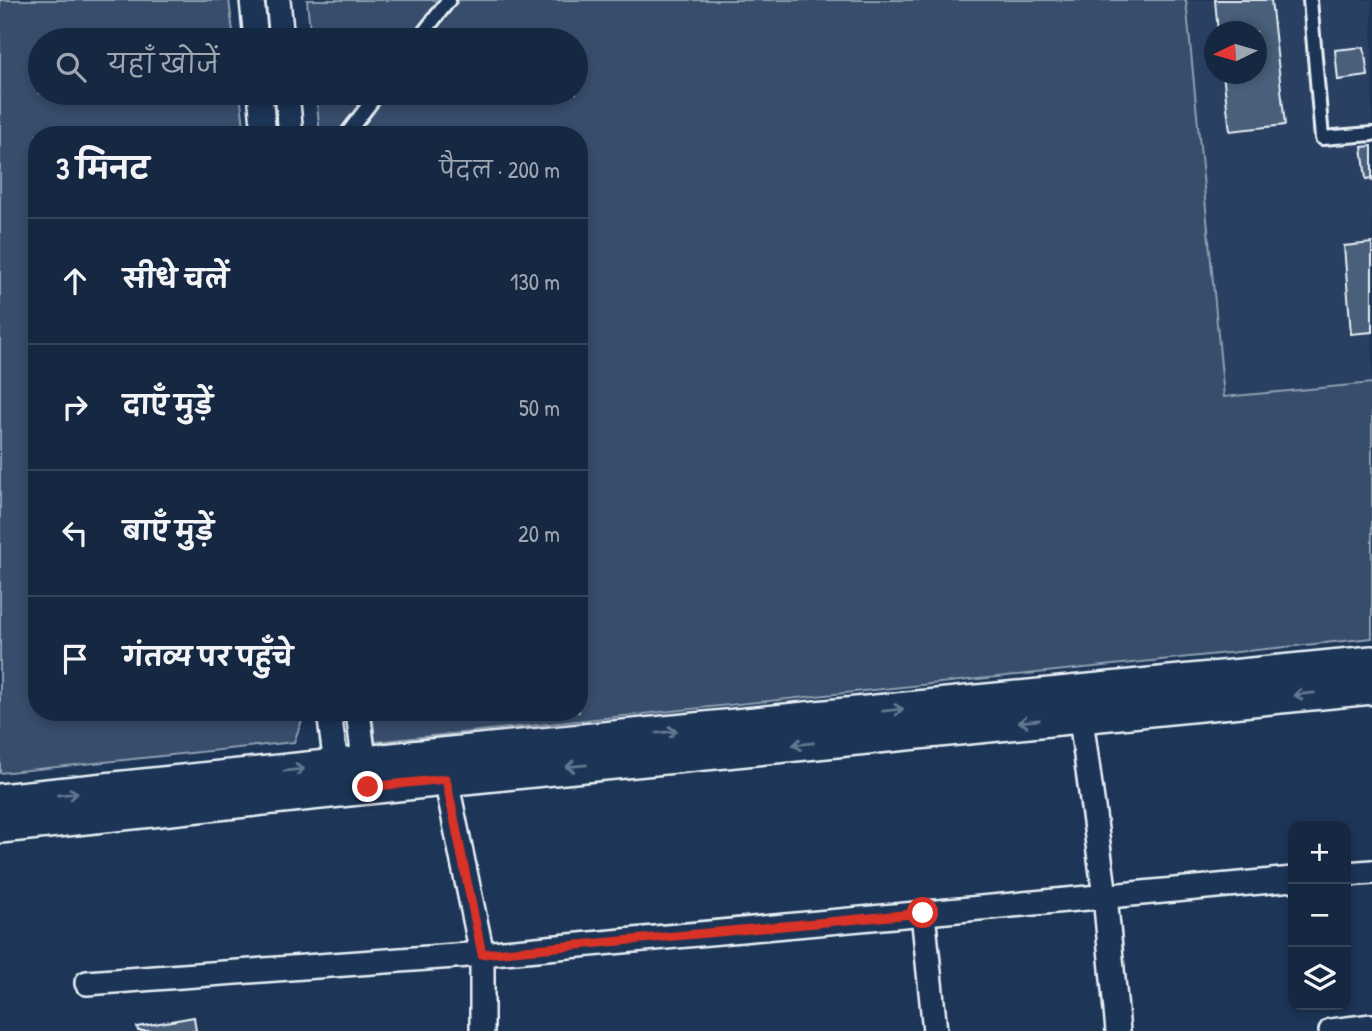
<!DOCTYPE html>
<html lang="hi">
<head>
<meta charset="utf-8">
<style>
	:root { --surface:#162841; --page:#1f3048; --text:#f1f3f6; --muted:#9ea6b1; --line:#35445a }
	body { margin:0; font-family:"Patrick Hand","Playpen Sans Deva",sans-serif; background:var(--page); color:var(--text) }
	.controls { position:absolute; right:21px; bottom:21px; display:grid; overflow:hidden; border-radius:14px; box-shadow:0 4px 10px #0003 }
	.controls button { width:63px; height:63px; display:grid; place-items:center; padding:0; border:0; border-bottom:2px solid var(--line); background:var(--surface); color:var(--text); font:35px sans-serif }
	.compass { position:absolute; left:1204px; top:21px; width:63px; height:63px; border-radius:50%; background:var(--surface); box-shadow:0 4px 10px #0003; rotate:265deg }
	.stop { position:absolute; width:21px; height:21px; margin:-16px; border:5px solid #d93025; border-radius:50%; background:#fff }
	.stop.end { background:#d93025; border-color:#fff; box-shadow:0 2px 7px #0008 }
	.list { margin:0; padding:0; list-style:none }
	h2 { display:flex; justify-content:space-between; align-items:center; height:91px; margin:0; padding:0 28px; font-size:30px }
	h2 small { font-size:23px; font-weight:400; color:var(--muted) }
	.list li { display:grid; grid-template-columns:46px 1fr auto; gap:21px; align-items:center; box-sizing:border-box; height:126px; padding:0 28px; border-top:2px solid var(--line) }
	.list b { display:block; font-size:26px; white-space:nowrap }
	.list em { font-size:23px; font-style:normal; color:var(--muted) }
	.icon { flex:none; width:38px; height:38px; fill:none; stroke:currentColor; stroke-width:2; stroke-linecap:round; stroke-linejoin:round }
	.map { position:relative; flex:none; width:1372px; height:1031px; overflow:hidden }
	.search { position:absolute; background:var(--surface); box-shadow:0 4px 10px #0003; left:28px; top:28px; width:560px; height:77px; display:flex; align-items:center; gap:18px; box-sizing:border-box; padding:0 24px; border-radius:38px; color:var(--muted); font-size:26px }
	.panel { position:absolute; background:var(--surface); box-shadow:0 4px 10px #0003; left:28px; top:126px; width:560px; height:595px; border-radius:28px }
	.map>svg:first-child { display:block }
	.built { fill:#2a4162; fill-rule:evenodd }
	.green { fill:#374d6c; stroke:#909fb2; stroke-width:2 }
	.building { fill:#495e7a; stroke:#e8f1f8; stroke-width:2 }
	.lines { fill:none; stroke-linecap:round; stroke-linejoin:round }
	.lane-casing { stroke:#e8f1f8; stroke-width:18 }
	.street-casing { stroke:#e8f1f8; stroke-width:28 }
	.secondary-casing { stroke:#e8f1f8; stroke-width:38 }
	.lane { stroke:#1d3557; stroke-width:12 }
	.street { stroke:#1d3557; stroke-width:23 }
	.secondary { stroke:#1d3557; stroke-width:33 }
	.oneway { stroke:#64778f }
	.route { stroke:#d93025; stroke-width:9 }
</style>
</head>
<body>
<div class="map">
<svg width="1372" height="1031" viewBox="0 0 1372 1031">
	<rect width="100%" height="100%" fill="#1d3557"/>
	<filter id="ink" filterUnits="userSpaceOnUse"><feTurbulence type="fractalNoise" baseFrequency=".0143" numOctaves="2"/><feDisplacementMap in="SourceGraphic" scale="14" xChannelSelector="R" yChannelSelector="G"/><feConvolveMatrix kernelMatrix="1 2 1 2 8 2 1 2 1" color-interpolation-filters="sRGB"/></filter>
	<g filter="url(#ink)">
		<path class="built" d="M1186,0H1372V383L1224,397ZM1214,32H1256V74H1214Z"/>
		<g class="green">
			<path d="M0,0H229L234,40H40V93H240L245,135H37V712H305L294,742L0,773Z"/>
			<path d="M307,0H1186L1224,397L1372,383V638L375,742L372,712H579V135H320L316,93H576V40H311Z"/>
		</g>
		<g class="building">
			<path d="M1215,0H1271L1285,125L1230,131L1223,74H1256V32H1218Z"/>
			<path d="M1364,47L1368,76L1338,80L1335,50Z"/>
			<path d="M1372,146V182V178L1366,179L1362,147Z"/>
			<path d="M1372,243V332L1351,334L1344,246Z"/>
			<path d="M194,1017L196,1031H138L137,1027Z"/>
		</g>
		<g class="lines">
			<defs>
				<g id="lane">
					<path d="M1310,0L1322,138L1372,134"/>
					<path d="M418,40L449,0"/>
					<path d="M346,135L378,93"/>
				</g>
				<g id="street">
					<path d="M252,0L256,40"/>
					<path d="M278,0L282,40"/>
					<path d="M260,93L264,135"/>
					<path d="M287,93L291,135"/>
					<path d="M1079,704L1105,896L1118,1031"/>
					<path d="M329,712L338,780"/>
					<path d="M358,712L366,775"/>
					<path d="M443,765L482,954V1031"/>
					<path d="M1346,874L1372,872"/>
					<path d="M923,913L935,1031"/>
					<path d="M87,983L482,954L1293,879"/>
					<path d="M1331,1031L1372,1026"/>
				</g>
				<g id="secondary">
					<path d="M0,801L441,755L1372,663"/>
					<path d="M0,826L444,779L1372,687"/>
				</g>
			</defs>
			<use href="#lane" class="lane-casing"/>
			<use href="#street" class="street-casing"/>
			<use href="#secondary" class="secondary-casing"/>
			<use href="#lane" class="lane"/>
			<use href="#street" class="street"/>
			<use href="#secondary" class="secondary"/>
		</g>
		<defs><path id="oneway-shaft" d="M-6 0H5M1.5-3L5.5 0L1.5 3" fill="none" stroke-width="1.6" stroke-linecap="round" stroke-linejoin="round" transform="scale(1.75)"/></defs>
		<g class="oneway">
			<use href="#oneway-shaft" transform="translate(1304 694) rotate(174)"/>
			<use href="#oneway-shaft" transform="translate(893 710) rotate(-6)"/>
			<use href="#oneway-shaft" transform="translate(1029 721) rotate(174)"/>
			<use href="#oneway-shaft" transform="translate(667 732) rotate(-6)"/>
			<use href="#oneway-shaft" transform="translate(803 744) rotate(174)"/>
			<use href="#oneway-shaft" transform="translate(576 766) rotate(174)"/>
			<use href="#oneway-shaft" transform="translate(294 770) rotate(-6)"/>
			<use href="#oneway-shaft" transform="translate(68 794) rotate(-6)"/>
		</g>
	</g>
	<g class="lines" filter="url(#ink)">
		<path class="route" d="M368,787L446,779L482,954L923,913"/>
	</g>
</svg>
<div class="controls">
<button>+</button>
<button>−</button>
<button><svg class="icon" aria-label="layers" viewBox="0 0 24 24"><path d="M12 4l9 5-9 5-9-5zM3 14l9 5 9-5"/></svg></button>
</div>
<svg class="compass" viewBox="-18 -18 36 36"><path d="M0-13l5 13h-10z" fill="#e53935"/><path d="M0 13l5-13h-10z" fill="#9ea6b1"/></svg>
<div class="stop" style="left:923px;top:913px"></div>
<div class="stop end" style="left:368px;top:787px"></div>
<div class="search"><svg class="icon" aria-label="search" viewBox="0 0 24 24"><circle cx="10" cy="10" r="6"/><path d="M15 15l6 6"/></svg>यहाँ खोजें</div>
<section class="panel">
<h2>3 मिनट<small>पैदल · 200 m</small></h2>
<ul class="list">
<li><svg class="icon" aria-label="ahead" viewBox="0 0 24 24"><path d="M12 20V5M6 11l6-6 6 6"/></svg><div><b>सीधे चलें</b></div><em>130 m</em></li>
<li><svg class="icon" aria-label="right" viewBox="0 0 24 24"><path d="M7 20v-9h11M14 6l5 5-5 5"/></svg><div><b>दाएँ मुड़ें</b></div><em>50 m</em></li>
<li><svg class="icon" aria-label="left" viewBox="0 0 24 24"><path d="M17 20v-9H6M10 6l-5 5 5 5"/></svg><div><b>बाएँ मुड़ें</b></div><em>20 m</em></li>
<li><svg class="icon" aria-label="arrive" viewBox="0 0 24 24"><path d="M6 21V4h12l-3 4 3 4H6"/></svg><div><b>गंतव्य पर पहुँचे</b></div></li>
</ul>
</section>
</div>
</body>
</html>
